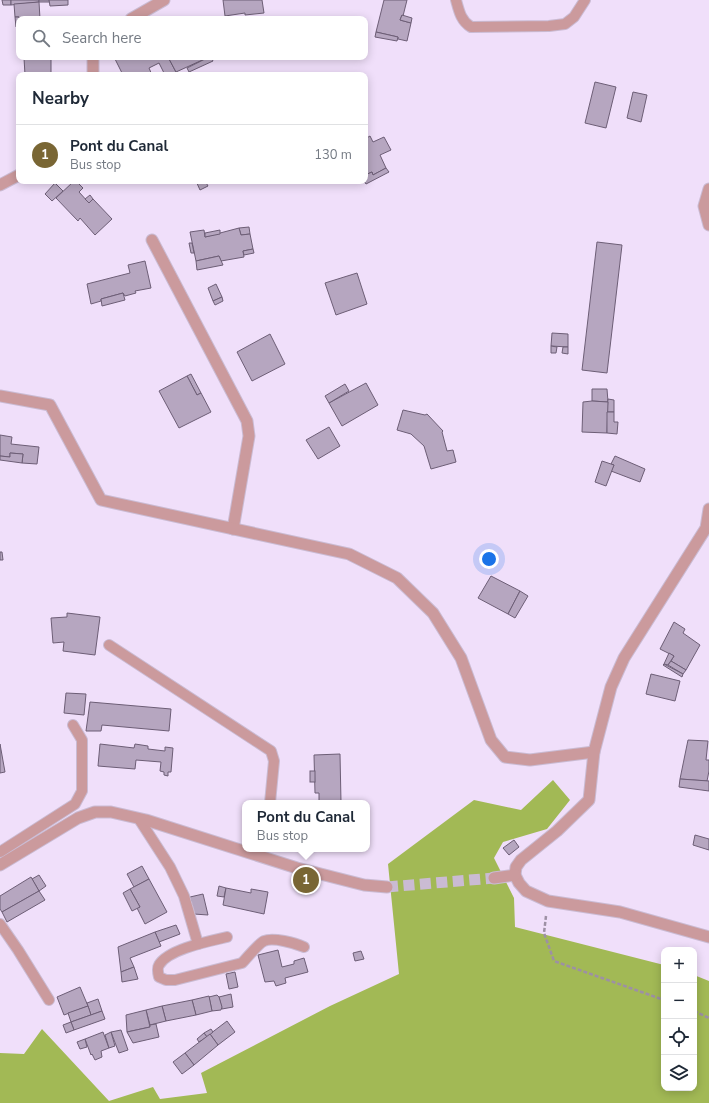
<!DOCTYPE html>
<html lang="en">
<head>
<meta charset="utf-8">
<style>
	:root { --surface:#fff; --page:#f2f2f3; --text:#1f2937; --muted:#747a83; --line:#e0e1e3; --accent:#796634 }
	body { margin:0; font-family:"Nunito Sans",sans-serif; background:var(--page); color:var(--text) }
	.controls { position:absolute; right:12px; bottom:12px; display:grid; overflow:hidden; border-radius:8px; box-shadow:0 2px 10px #0003 }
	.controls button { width:36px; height:36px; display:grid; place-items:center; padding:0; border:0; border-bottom:1px solid var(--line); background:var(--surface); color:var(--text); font:20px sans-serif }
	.you { position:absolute; left:489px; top:559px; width:14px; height:14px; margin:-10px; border:3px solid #fff; border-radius:50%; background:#1a73e8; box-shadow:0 0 0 6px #1a73e833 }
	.badge { display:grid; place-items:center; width:26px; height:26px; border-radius:50%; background:var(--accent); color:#fff; font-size:13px; font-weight:700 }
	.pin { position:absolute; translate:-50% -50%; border:2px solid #fff; box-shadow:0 1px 4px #0006 }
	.popup { position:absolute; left:242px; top:800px; width:128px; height:52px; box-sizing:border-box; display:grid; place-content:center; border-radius:8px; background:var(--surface); filter:drop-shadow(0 1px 3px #0005); font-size:13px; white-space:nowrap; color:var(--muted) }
	.popup b { font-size:15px; color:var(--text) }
	.popup::after { content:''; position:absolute; left:50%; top:100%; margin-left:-8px; border:8px solid transparent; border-top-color:var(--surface) }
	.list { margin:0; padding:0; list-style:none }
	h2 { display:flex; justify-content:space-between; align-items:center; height:52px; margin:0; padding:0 16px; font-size:17px }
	h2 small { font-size:13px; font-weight:400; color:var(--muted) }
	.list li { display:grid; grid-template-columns:26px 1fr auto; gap:12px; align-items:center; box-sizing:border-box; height:60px; padding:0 16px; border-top:1px solid var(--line) }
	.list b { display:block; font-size:15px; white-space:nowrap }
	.list p { margin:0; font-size:13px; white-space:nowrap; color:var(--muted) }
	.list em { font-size:13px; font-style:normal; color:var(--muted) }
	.icon { flex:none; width:22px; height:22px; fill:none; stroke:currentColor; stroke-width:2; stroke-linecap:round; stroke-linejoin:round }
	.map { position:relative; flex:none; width:709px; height:1103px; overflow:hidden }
	.search { position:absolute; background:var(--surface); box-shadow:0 2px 10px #0003; left:16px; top:16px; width:352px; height:44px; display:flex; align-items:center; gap:10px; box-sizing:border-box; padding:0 14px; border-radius:8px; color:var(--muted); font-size:15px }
	.panel { position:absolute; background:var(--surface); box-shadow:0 2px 10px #0003; left:16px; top:72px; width:352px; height:112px; border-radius:8px }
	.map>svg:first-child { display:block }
	.forest { fill:#a2b955 }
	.building { fill:#b6a6c0; stroke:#6d5e76 }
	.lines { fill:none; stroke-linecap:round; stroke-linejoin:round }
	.minor-tunnel { stroke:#cabbd3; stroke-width:11; stroke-dasharray:11 5.5; stroke-linecap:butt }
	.service-casing { stroke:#cabbd3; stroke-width:12 }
	.minor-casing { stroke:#cabbd3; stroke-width:13 }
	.path { stroke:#9d90a4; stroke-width:2.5; stroke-dasharray:4 2; stroke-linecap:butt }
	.service { stroke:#cb9a9d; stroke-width:10 }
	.minor { stroke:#cb9a9d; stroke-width:11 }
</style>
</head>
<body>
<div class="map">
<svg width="709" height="1103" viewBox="0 0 709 1103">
	<rect width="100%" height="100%" fill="#f0dffa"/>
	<path class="forest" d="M553,780L570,800L547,829L503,842L494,858L514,898L515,927L664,965V1088H694V975L709,981V1103H0V1053L24,1054L42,1029L109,1101L153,1087L160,1099L207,1093L201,1073L330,1006L399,974L388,864L474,800L521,810Z"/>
	<g class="building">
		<path d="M2,0H11V5H3Z"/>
		<path d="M11,0H39V2L11,5Z"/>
		<path d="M39,0H49L50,2H39Z"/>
		<path d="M49,0H68V5L50,6Z"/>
		<path d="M223,0H262L264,13L245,15V13L225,16Z"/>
		<path d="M384,0H407L403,16L402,15L400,20L411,23L407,41L398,39V37L376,32Z"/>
		<path d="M39,2L40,19H19V23V17H15L14,4Z"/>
		<path d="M402,15L412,18L411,23L400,20Z"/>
		<path d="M15,17H19V26L16,27Z"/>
		<path d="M376,32L398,37L397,41L375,37Z"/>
		<path d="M51,57V75H19H25L24,58Z"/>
		<path d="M118,57H168L176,72L171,75H165L159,63L149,68L152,75H123L115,59Z"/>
		<path d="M168,57H209L176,72Z"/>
		<path d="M209,57H211L213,61L189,72L187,68Z"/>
		<path d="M595,82L616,87L606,128L585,123Z"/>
		<path d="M633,92L647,95L641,122L627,118Z"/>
		<path d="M370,136L373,142L384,137L391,150L380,155L386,168L373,175L372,172L365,175V139Z"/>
		<path d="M386,168L389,172L366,184L364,181L365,175L372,172L373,175Z"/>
		<path d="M74,181H76L83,188L79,192L89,203L93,199L112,219L95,235L80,218L78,221L56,198Z"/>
		<path d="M196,181H205L208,186L200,190Z"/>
		<path d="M55,183L63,191L52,201L45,194Z"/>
		<path d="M90,195L93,199L89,203L85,199Z"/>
		<path d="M249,227L250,234L241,235L239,228Z"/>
		<path d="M239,228L241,235L250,234L253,249L243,251L244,257L221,261L219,256L196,261L190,232L204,230L205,237Z"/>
		<path d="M220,230V234L205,237V233Z"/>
		<path d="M597,242L622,245L607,373L582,370Z"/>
		<path d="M189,243H192L194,253H191Z"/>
		<path d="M253,249L254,253L244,255L243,251Z"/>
		<path d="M219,256L223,265L197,270L196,261Z"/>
		<path d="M145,261L151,288L135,291L136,293L125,296L123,293L101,299V301L91,304L87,284L130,273L128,265Z"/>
		<path d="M357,273L367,304L336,315L325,283Z"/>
		<path d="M216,284L222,297L213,301L208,288Z"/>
		<path d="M123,293L125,300L102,306L101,299Z"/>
		<path d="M222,297L223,301L215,305L213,301Z"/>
		<path d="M552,333L568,334V347L551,346Z"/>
		<path d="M270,334L285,364L252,381L237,352Z"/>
		<path d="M551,346L557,347L556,353H551Z"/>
		<path d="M563,347H568V354L562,353Z"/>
		<path d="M191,374L201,393L197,395L187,376Z"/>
		<path d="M187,376L197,395L201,393L211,412L179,428L159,391Z"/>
		<path d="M366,383L378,405L342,426L329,403Z"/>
		<path d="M345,384L349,391L329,403L325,396Z"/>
		<path d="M592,389H607L608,402L592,401Z"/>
		<path d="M608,399L614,400V412H607Z"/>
		<path d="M592,401L608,402L607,433L582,432L583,402Z"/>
		<path d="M403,410L425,415L427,414L443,431L442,432L447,451L453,450L456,462L431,469L424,446L411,434L397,430Z"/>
		<path d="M607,412H614V422H618L617,434L607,433Z"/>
		<path d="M329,427L340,446L318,459L306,440Z"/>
		<path d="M0,435L12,437L11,444L39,447L37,464L22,463L23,454L10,453V457L0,456Z"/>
		<path d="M10,453L23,454L22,463L0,460V456L10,457Z"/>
		<path d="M615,456L645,469L640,482L611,471L614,465L611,464Z"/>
		<path d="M602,461L614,465L606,486L595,482Z"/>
		<path d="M0,552H2L3,560H0Z"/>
		<path d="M491,576L520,591L508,614L478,598Z"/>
		<path d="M520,591L528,596L515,618L508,614Z"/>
		<path d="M67,613L100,617L95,655L63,651L64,642L53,643L51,618L67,617Z"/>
		<path d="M674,622L685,629L683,633L700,645L686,670L671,661L674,656L660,649Z"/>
		<path d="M669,653L674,656L668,665L664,664Z"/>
		<path d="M671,661L686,670L683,674L668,665Z"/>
		<path d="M664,664L683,674L682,677L663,665Z"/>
		<path d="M651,674L680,681L675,701L646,694Z"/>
		<path d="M66,693L86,694L84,715L64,713Z"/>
		<path d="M90,702L171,709L169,731L102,725L101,731H86Z"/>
		<path d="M688,740L708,741L706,760H709V771L707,781L680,779Z"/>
		<path d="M0,744L5,772L0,773Z"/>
		<path d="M100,744L134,748L135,744L148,746V749L165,751V747L173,748L171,772H168V776L164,775V772L160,771L161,762L136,760L135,769L98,766Z"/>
		<path d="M340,754L341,802L319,803V793H315L314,755Z"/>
		<rect x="310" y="771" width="5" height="11"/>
		<path d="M680,779L709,781V791L679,787Z"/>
		<path d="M695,835L709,839V850L693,845Z"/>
		<path d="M514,840L519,847L509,855L503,848Z"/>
		<path d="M142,866L149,879L134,887L127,874Z"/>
		<path d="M39,875L46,886L39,891L32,879Z"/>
		<path d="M31,877L39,891L2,912L0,909V896Z"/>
		<path d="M149,879L167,912L145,924L137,908L140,907L130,889Z"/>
		<path d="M219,886L226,888L224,897L217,896Z"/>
		<path d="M226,888L251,893V889L268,892L264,914L223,905Z"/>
		<path d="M130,889L140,907L132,911L123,893Z"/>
		<path d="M39,891L45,900L7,922L2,912Z"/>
		<path d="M203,894L208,915L194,914L190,897Z"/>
		<path d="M176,925L180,934L159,942L155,932Z"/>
		<path d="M155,932L161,946L130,958L134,967L121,972L118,947Z"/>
		<path d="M278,950L282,967L294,964V961L304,958L308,972L285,978L286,983L276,986L274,981L265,982L258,955Z"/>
		<path d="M361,951L364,959L355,961L353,953Z"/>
		<path d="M134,967L138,979L122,982L121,972Z"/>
		<path d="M235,972L238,987L229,989L226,974Z"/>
		<path d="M80,987L88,1006L64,1015L57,997Z"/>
		<path d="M231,994L233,1007L222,1009L219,997Z"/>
		<path d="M217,995L219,997L222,1007L221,1010L212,1011L209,997Z"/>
		<path d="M209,996L212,1011L196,1015L192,1000Z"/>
		<path d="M98,999L102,1011L91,1015L87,1003Z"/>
		<path d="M192,1000L196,1015L166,1021L162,1006Z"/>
		<path d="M88,1006L91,1015L71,1022L68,1013Z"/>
		<path d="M162,1006L166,1021L150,1025L146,1010Z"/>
		<path d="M146,1010L150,1027L127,1032L126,1015Z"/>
		<path d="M102,1011L105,1019L74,1030L71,1022Z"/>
		<path d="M227,1021L235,1032L218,1045L210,1034Z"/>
		<path d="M71,1022L74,1030L66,1033L63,1025Z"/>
		<path d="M156,1024L159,1037L133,1043L127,1032L150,1027V1025Z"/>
		<path d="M211,1029L213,1032L207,1037L204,1033Z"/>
		<path d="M121,1030L128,1050L119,1053L111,1032Z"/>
		<path d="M103,1032L109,1048L101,1051L102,1057L95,1060L92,1054L91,1055L85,1039Z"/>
		<path d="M111,1032L115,1046L109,1048L105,1035Z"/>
		<path d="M204,1033L207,1037L199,1042L197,1039Z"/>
		<path d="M210,1034L218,1045L194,1065L185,1053Z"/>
		<path d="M85,1039L87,1047L80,1049L77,1042Z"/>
		<path d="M185,1053L194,1065L182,1074L173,1062Z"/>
	</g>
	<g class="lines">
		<path class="minor-tunnel" d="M387,887L494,878"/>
		<defs>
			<g id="service">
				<path d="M456,0C459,11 461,21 471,27L549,26L565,24L574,17L585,0"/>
				<path d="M109,645L271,751L274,761L270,803"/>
				<path d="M139,819L170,867L184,896L198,944"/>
				<path d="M0,852L75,804L82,791V740L73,725"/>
				<path d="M0,924L18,950L49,1000"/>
				<path d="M227,937C210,941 168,949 159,965C157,968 158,973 159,977L166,980H175L242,963C247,958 259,943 264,941C273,937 295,943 304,947"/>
			</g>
			<g id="minor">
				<path d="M131,19L164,0"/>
				<path d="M93,57V75"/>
				<path d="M0,185L19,175"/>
				<path d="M709,189L704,206L709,225"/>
				<path d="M152,240L247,421L249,436L233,529"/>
				<path d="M0,396L50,405L101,500L349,554L397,578L433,613L461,658L491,740L505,757L530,760L594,752"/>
				<path d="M709,509L706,528L624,658L611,687L594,752L589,800L557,831L521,860L516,867L515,875L519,883L526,891L548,901L620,912L709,937"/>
				<path d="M0,865L78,818L95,812H111L146,820L297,868L364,885L387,887"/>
				<path d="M494,878L515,875"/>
			</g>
		</defs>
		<use href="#service" class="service-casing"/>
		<use href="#minor" class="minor-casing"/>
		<g class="path">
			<path d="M546,916L544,933L554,961L664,1000"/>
			<path d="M694,1011L709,1018"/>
		</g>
		<use href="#service" class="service"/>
		<use href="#minor" class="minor"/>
	</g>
</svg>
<div class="controls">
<button>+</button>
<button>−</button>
<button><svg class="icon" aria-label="locate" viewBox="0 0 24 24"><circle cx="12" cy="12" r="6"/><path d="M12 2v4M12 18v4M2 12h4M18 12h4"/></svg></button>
<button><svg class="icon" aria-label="layers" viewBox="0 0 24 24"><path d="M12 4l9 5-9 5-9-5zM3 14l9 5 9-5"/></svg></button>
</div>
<div class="you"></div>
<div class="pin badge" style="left:306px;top:880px">1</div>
<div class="popup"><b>Pont du Canal</b>Bus stop</div>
<div class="search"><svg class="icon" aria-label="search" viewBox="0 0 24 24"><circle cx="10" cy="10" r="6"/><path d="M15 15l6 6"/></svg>Search here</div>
<section class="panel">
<h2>Nearby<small></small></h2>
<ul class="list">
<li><span class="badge">1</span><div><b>Pont du Canal</b><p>Bus stop</p></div><em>130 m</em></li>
</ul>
</section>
</div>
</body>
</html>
